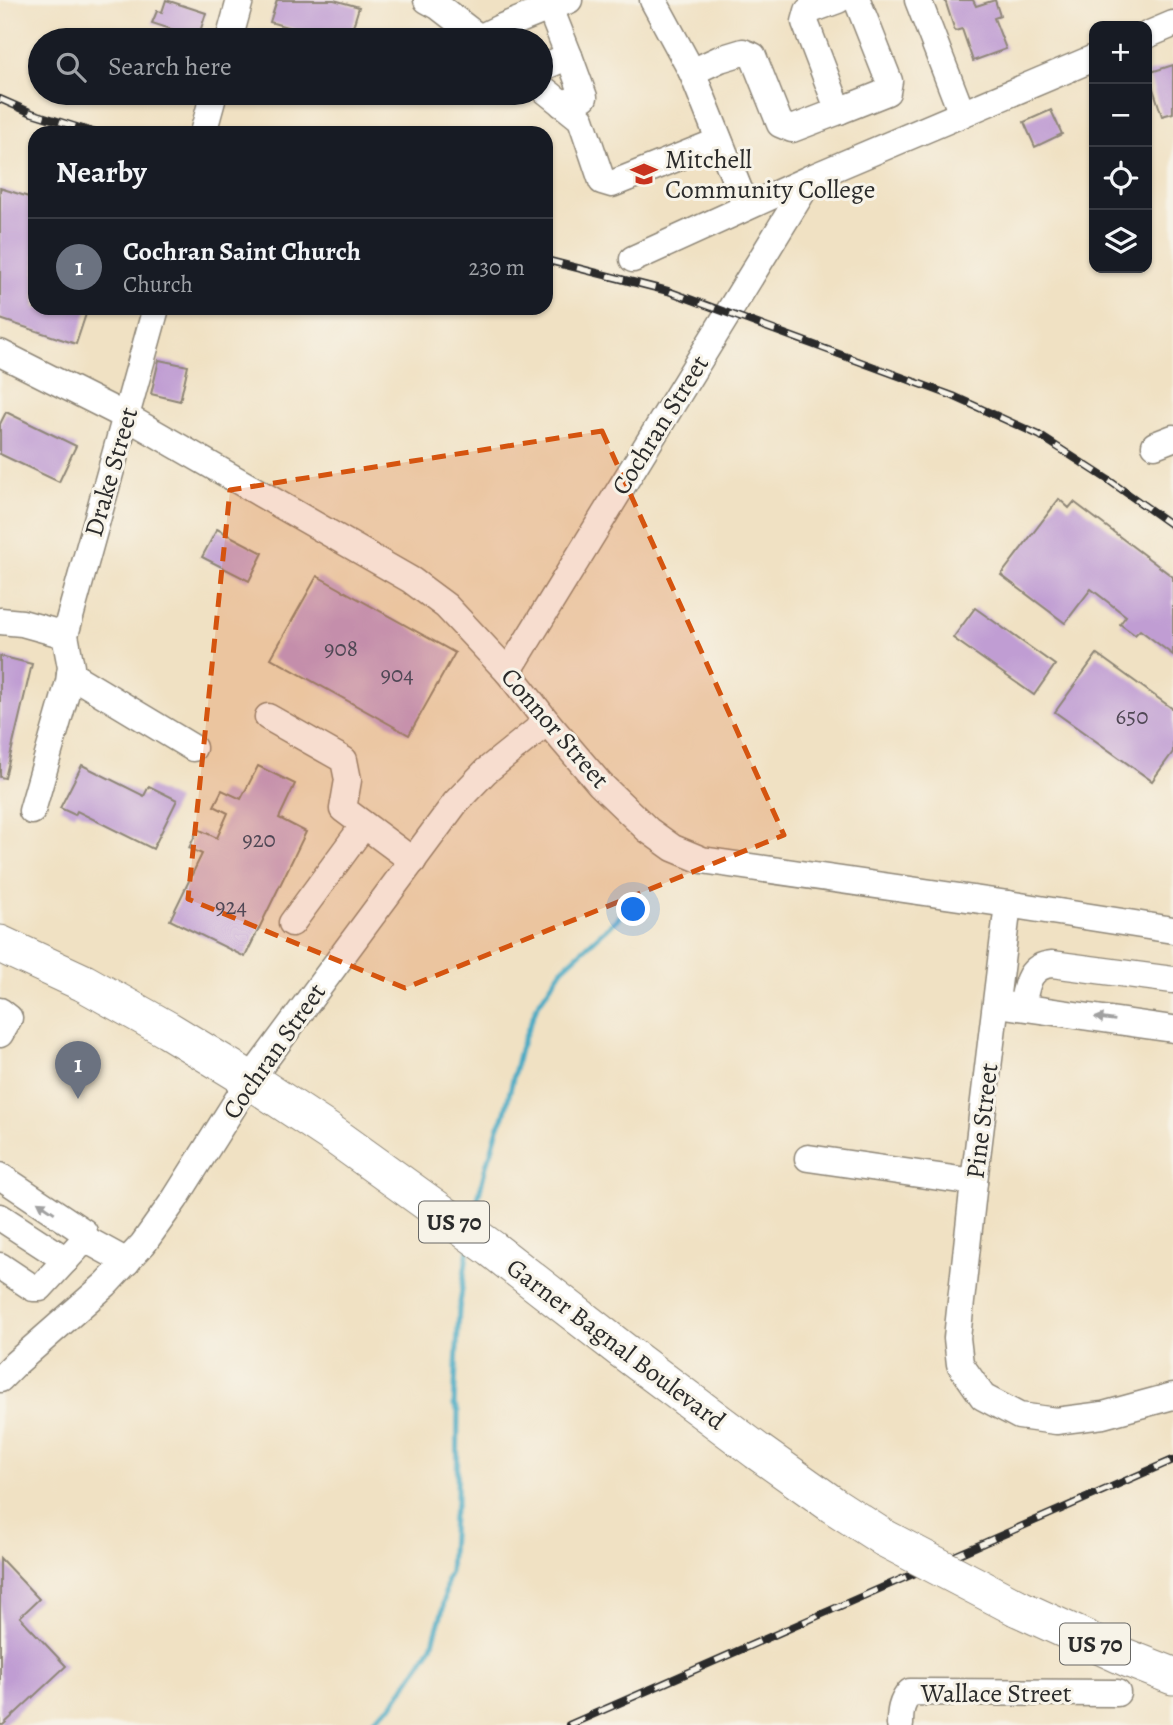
<!DOCTYPE html>
<html lang="en">
<head>
<meta charset="utf-8">
<style>
	:root { --surface:#171b24; --page:#20242c; --text:#f1f3f6; --muted:#9ea1a6; --line:#363941; --accent:#0b8043 }
	body { margin:0; font-family:Alegreya,serif; background:var(--page); color:var(--text) }
	.controls { position:absolute; right:21px; top:21px; display:grid; overflow:hidden; border-radius:14px; box-shadow:0 2px 5px #0004 }
	.controls button { width:63px; height:63px; display:grid; place-items:center; padding:0; border:0; border-bottom:2px solid var(--line); background:var(--surface); color:var(--text); font:35px sans-serif }
	.you { position:absolute; left:634px; top:910px; width:24px; height:24px; margin:-18px; border:5px solid #fff; border-radius:50%; background:#1a73e8; box-shadow:0 0 0 10px #1a73e833 }
	.badge { display:grid; place-items:center; width:46px; height:46px; border-radius:50%; background:var(--accent); color:#fff; font-size:23px; font-weight:700 }
	.pin { position:absolute; translate:-50% -58px; filter:drop-shadow(0 2px 4px #0008) }
	.pin::after { content:''; position:absolute; top:37px; width:24px; height:21px; background:inherit; clip-path:polygon(0 0,100% 0,50% 100%) }
	.list { margin:0; padding:0; list-style:none }
	h2 { display:flex; justify-content:space-between; align-items:center; height:91px; margin:0; padding:0 28px; font-size:30px }
	h2 small { font-size:23px; font-weight:400; color:var(--muted) }
	.list li { display:grid; grid-template-columns:46px 1fr auto; gap:21px; align-items:center; box-sizing:border-box; height:98px; padding:0 28px; border-top:2px solid var(--line) }
	.list b { display:block; font-size:26px; white-space:nowrap }
	.list p { margin:0; font-size:23px; white-space:nowrap; color:var(--muted) }
	.list em { font-size:23px; font-style:normal; color:var(--muted) }
	.icon { flex:none; width:38px; height:38px; fill:none; stroke:currentColor; stroke-width:2; stroke-linecap:round; stroke-linejoin:round }
	.map { position:relative; flex:none; width:1173px; height:1725px; overflow:hidden }
	.search { position:absolute; background:var(--surface); box-shadow:0 2px 5px #0004; left:28px; top:28px; width:525px; height:77px; display:flex; align-items:center; gap:18px; box-sizing:border-box; padding:0 24px; border-radius:38px; color:var(--muted); font-size:26px }
	.panel { position:absolute; background:var(--surface); box-shadow:0 2px 5px #0004; left:28px; top:126px; width:525px; height:189px; border-radius:21px }
	.map>svg:first-child { display:block }
	.lines { fill:none; stroke-linecap:round; stroke-linejoin:round }
	.stream { stroke:#43a9c3; stroke-width:5 }
	.building { fill:#c09dd3 }
	.minor-casing { stroke:#8e8677; stroke-width:29 }
	.highway-casing { stroke:#8e8677; stroke-width:39 }
	.minor { stroke:#fff; stroke-width:26 }
	.highway { stroke:#fff; stroke-width:37 }
	.rail-casing { stroke:#2b2b2b; stroke-width:8 }
	.rail { stroke:#f7f3e8; stroke-width:5; stroke-dasharray:16; stroke-linecap:butt }
	.highway-bridge-casing { stroke:#8e8677; stroke-width:39; stroke-linecap:butt }
	.highway-bridge { stroke:#fff; stroke-width:37 }
	.oneway { fill:#a0a0a0 }
	.marked { fill:#d5540f; fill-opacity:0.2; stroke:#d5540f; stroke-width:5; stroke-dasharray:14 9; stroke-linejoin:round }
	.labels { text-anchor:middle; dominant-baseline:central; stroke-width:6; stroke-linejoin:round; paint-order:stroke }
	.number-label { font-size:23px; fill:#504855 }
	.shield { fill:#f7f3e8; stroke:#686764; stroke-width:2 }
	.shield-label { font-size:24px; font-weight:bold; fill:#2b2b2b }
	.poi-label { font-size:26px; fill:#2b2b2b; stroke:#f7f3e8; text-anchor:start }
	.street-label { font-size:26px; fill:#2b2b2b; stroke:#f7f3e8 }
</style>
</head>
<body>
<div class="map">
<svg width="1173" height="1725" viewBox="0 0 1173 1725">
	<rect width="100%" height="100%" fill="#f7f3e8"/>
	<filter id="ink" filterUnits="userSpaceOnUse"><feTurbulence type="fractalNoise" baseFrequency=".0143" numOctaves="2"/><feDisplacementMap in="SourceGraphic" scale="14" xChannelSelector="R" yChannelSelector="G"/><feConvolveMatrix kernelMatrix="1 2 1 2 8 2 1 2 1" color-interpolation-filters="sRGB"/></filter>
	<filter id="wash" filterUnits="userSpaceOnUse"><feTurbulence type="fractalNoise" baseFrequency=".00686" numOctaves="4" result="noise"/><feDisplacementMap in="SourceGraphic" scale="28" xChannelSelector="R" yChannelSelector="G"/><feGaussianBlur stdDeviation="1.57" result="paint"/><feColorMatrix in="noise" values="0 0 0 0 0 0 0 0 0 0 0 0 0 0 0 0 0 1.4 0 .05"/><feComposite in="paint" operator="in"/></filter>
	<g filter="url(#wash)">
		<rect width="100%" height="100%" fill="#f0e1c3"/>
		<g class="lines">
			<g class="stream">
				<path d="M473,1218L487,1162L491,1153L498,1128L504,1116L520,1049L537,1006L562,969L619,917"/>
				<path d="M368,1725L393,1704L432,1646L443,1609L447,1578L450,1572L453,1516L457,1504L458,1411L454,1405L459,1310L468,1248"/>
			</g>
		</g>
		<g id="blocks">
			<g class="building">
				<path d="M166,0L206,13L198,38L152,23L157,11L162,12Z"/>
				<path d="M277,0H334L359,7L349,40H331L270,22Z"/>
				<path d="M945,0H973L976,6L995,0L1000,16L994,18L1006,49L973,61L962,29L955,31Z"/>
				<path d="M1173,65V113L1162,116L1148,73Z"/>
				<path d="M1051,110L1062,134L1035,147L1024,122Z"/>
				<path d="M0,188L35,199V308H88L76,344L0,319Z"/>
				<path d="M159,360L188,366L180,401L151,394Z"/>
				<path d="M6,412L76,446L59,482L0,454V424Z"/>
				<path d="M1059,499L1069,508L1074,502L1173,577V655L1140,630L1135,635L1120,624L1126,616L1091,589L1065,623L1001,575Z"/>
				<path d="M217,529L263,553L249,581L202,557Z"/>
				<path d="M317,576L455,653L409,735L271,658Z"/>
				<path d="M975,608L1055,665L1034,695L953,638Z"/>
				<path d="M1097,654L1173,709V752L1152,781L1055,712Z"/>
				<path d="M0,656L32,664L5,778L0,777Z"/>
				<path d="M82,765L144,796L149,786L177,800L153,849L77,811L75,815L60,808Z"/>
				<path d="M258,766L295,784L279,818L306,832L245,957L170,920L202,854L189,848L198,829L217,838L228,813L214,806L222,790L241,799Z"/>
				<path d="M0,1558L39,1599L20,1617L66,1666L3,1725H0Z"/>
			</g>
		</g>
	</g>
	<g filter="url(#ink)">
		<use href="#blocks" fill-opacity="0" stroke="#8e8677" stroke-width="2"/>
		<g class="lines">
			<defs>
				<g id="minor">
					<path d="M427,0L438,6L482,40"/>
					<path d="M653,0L692,72"/>
					<path d="M918,0L962,114"/>
					<path d="M1147,35L1173,24"/>
					<path d="M479,38L502,27L569,0"/>
					<path d="M229,40L240,0"/>
					<path d="M541,68L569,56L550,8"/>
					<path d="M541,87L581,119L602,181L612,184L719,141"/>
					<path d="M562,104L584,97L569,56"/>
					<path d="M839,111L887,92L889,81L857,0"/>
					<path d="M203,133L214,93"/>
					<path d="M746,207L692,72L720,59L743,52L753,56L780,124L792,129L839,111L805,22L808,11L838,0"/>
					<path d="M633,259L811,178L1094,58"/>
					<path d="M0,353L127,417L411,580L446,606L508,672L547,722L600,784L648,830L673,848L702,860L1008,904L1173,930"/>
					<path d="M1155,445L1173,438"/>
					<path d="M0,621L22,623L65,635"/>
					<path d="M508,672L811,178"/>
					<path d="M70,674L193,748"/>
					<path d="M268,717L344,760L348,780L343,809L413,861"/>
					<path d="M32,811L69,682L71,667L65,635L156,308"/>
					<path d="M1008,904L974,1182L957,1338L960,1364L983,1397L1019,1416L1056,1421L1103,1415L1173,1396"/>
					<path d="M292,923L364,825"/>
					<path d="M1005,1005L1173,1029"/>
					<path d="M1022,1007C1026,988 1027,966 1052,964L1173,980"/>
					<path d="M0,1011L9,1018L0,1034"/>
					<path d="M808,1158L974,1182"/>
					<path d="M0,1176L84,1232L85,1239L40,1288H33L0,1266"/>
					<path d="M0,1217L66,1260"/>
					<path d="M85,1239L127,1262"/>
					<path d="M0,1379L16,1363L106,1284L143,1244L175,1199L250,1080L456,802L486,771L547,722"/>
					<path d="M900,1725C900,1712 901,1702 910,1692L1117,1693"/>
				</g>
				<g id="highway">
					<path d="M0,944L84,983L168,1030L250,1080L335,1136L492,1249L622,1350L757,1451L833,1505L884,1538"/>
					<path d="M1018,1608L1127,1658L1173,1676"/>
				</g>
			</defs>
			<use href="#minor" class="minor-casing"/>
			<use href="#highway" class="highway-casing"/>
			<use href="#minor" class="minor"/>
			<use href="#highway" class="highway"/>
			<defs>
				<g id="rail">
					<path d="M0,99L32,113L96,133"/>
					<path d="M546,260L668,291L953,396L1039,435L1107,479L1173,526"/>
					<path d="M569,1725L1173,1460"/>
				</g>
			</defs>
			<use href="#rail" class="rail-casing"/>
			<use href="#rail" class="rail"/>
			<defs>
				<path id="highway-bridge" d="M884,1538L1018,1608"/>
			</defs>
			<use href="#highway-bridge" class="highway-bridge-casing"/>
			<use href="#highway-bridge" class="highway-bridge"/>
		</g>
		<defs><path id="oneway-solid" d="M-6-.8H1V-3.2L6.5 0L1 3.2V.8H-6Z" transform="scale(1.75)"/></defs>
		<g class="oneway">
			<use href="#oneway-solid" transform="translate(1105 1019) rotate(-172)"/>
			<use href="#oneway-solid" transform="translate(46 1207) rotate(-146)"/>
		</g>
	</g>
	<path class="marked" d="M602,431L784,835L405,988L188,899L230,490Z"/>
	<defs>
		<symbol id="university-bare" viewBox="-9 -9 18 18"><path d="M0-5L7-2L0 1L-7-2ZM-4 1L0 2.5L4 1V4Q0 6-4 4Z" fill="#c8321e" stroke="#f7f3e8" stroke-width="2.5" paint-order="stroke"/></symbol>
	</defs>
	<g fill-rule="evenodd">
		<use href="#university-bare" x="625" y="155" width="38" height="38"/>
	</g>
	<g class="labels">
		<g class="number-label">
			<text x="341" y="648">908</text>
			<text x="397" y="674">904</text>
			<text x="1132" y="716">650</text>
			<text x="259" y="839">920</text>
			<text x="231" y="906">924</text>
		</g>
		<g class="shield">
			<rect x="419" y="1201.5" width="70" height="41" rx="5"/>
			<rect x="1060" y="1623.5" width="70" height="41" rx="5"/>
		</g>
		<g class="shield-label">
			<text x="454" y="1222">US 70</text>
			<text x="1095" y="1644">US 70</text>
		</g>
		<g class="poi-label">
			<text x="665" y="159">Mitchell<tspan x="665" dy="30">Community College</tspan></text>
		</g>
		<g class="street-label">
			<text transform="translate(660 425) rotate(-58)">Cochran Street</text>
			<text transform="translate(111 472) rotate(-74)">Drake Street</text>
			<text transform="translate(555 728) rotate(49)">Connor Street</text>
			<text transform="translate(274 1051) rotate(-55)">Cochran Street</text>
			<text transform="translate(982 1121) rotate(-83)">Pine Street</text>
			<text transform="translate(616 1344) rotate(37)">Garner Bagnal Boulevard</text>
			<text x="996" y="1693">Wallace Street</text>
		</g>
	</g>
</svg>
<div class="controls">
<button>+</button>
<button>−</button>
<button><svg class="icon" aria-label="locate" viewBox="0 0 24 24"><circle cx="12" cy="12" r="6"/><path d="M12 2v4M12 18v4M2 12h4M18 12h4"/></svg></button>
<button><svg class="icon" aria-label="layers" viewBox="0 0 24 24"><path d="M12 4l9 5-9 5-9-5zM3 14l9 5 9-5"/></svg></button>
</div>
<div class="you"></div>
<div class="pin badge" style="left:78px;top:1099px;background:#6b7280">1</div>
<div class="search"><svg class="icon" aria-label="search" viewBox="0 0 24 24"><circle cx="10" cy="10" r="6"/><path d="M15 15l6 6"/></svg>Search here</div>
<section class="panel">
<h2>Nearby<small></small></h2>
<ul class="list">
<li><span class="badge" style="background:#6b7280">1</span><div><b>Cochran Saint Church</b><p>Church</p></div><em>230 m</em></li>
</ul>
</section>
</div>
</body>
</html>
